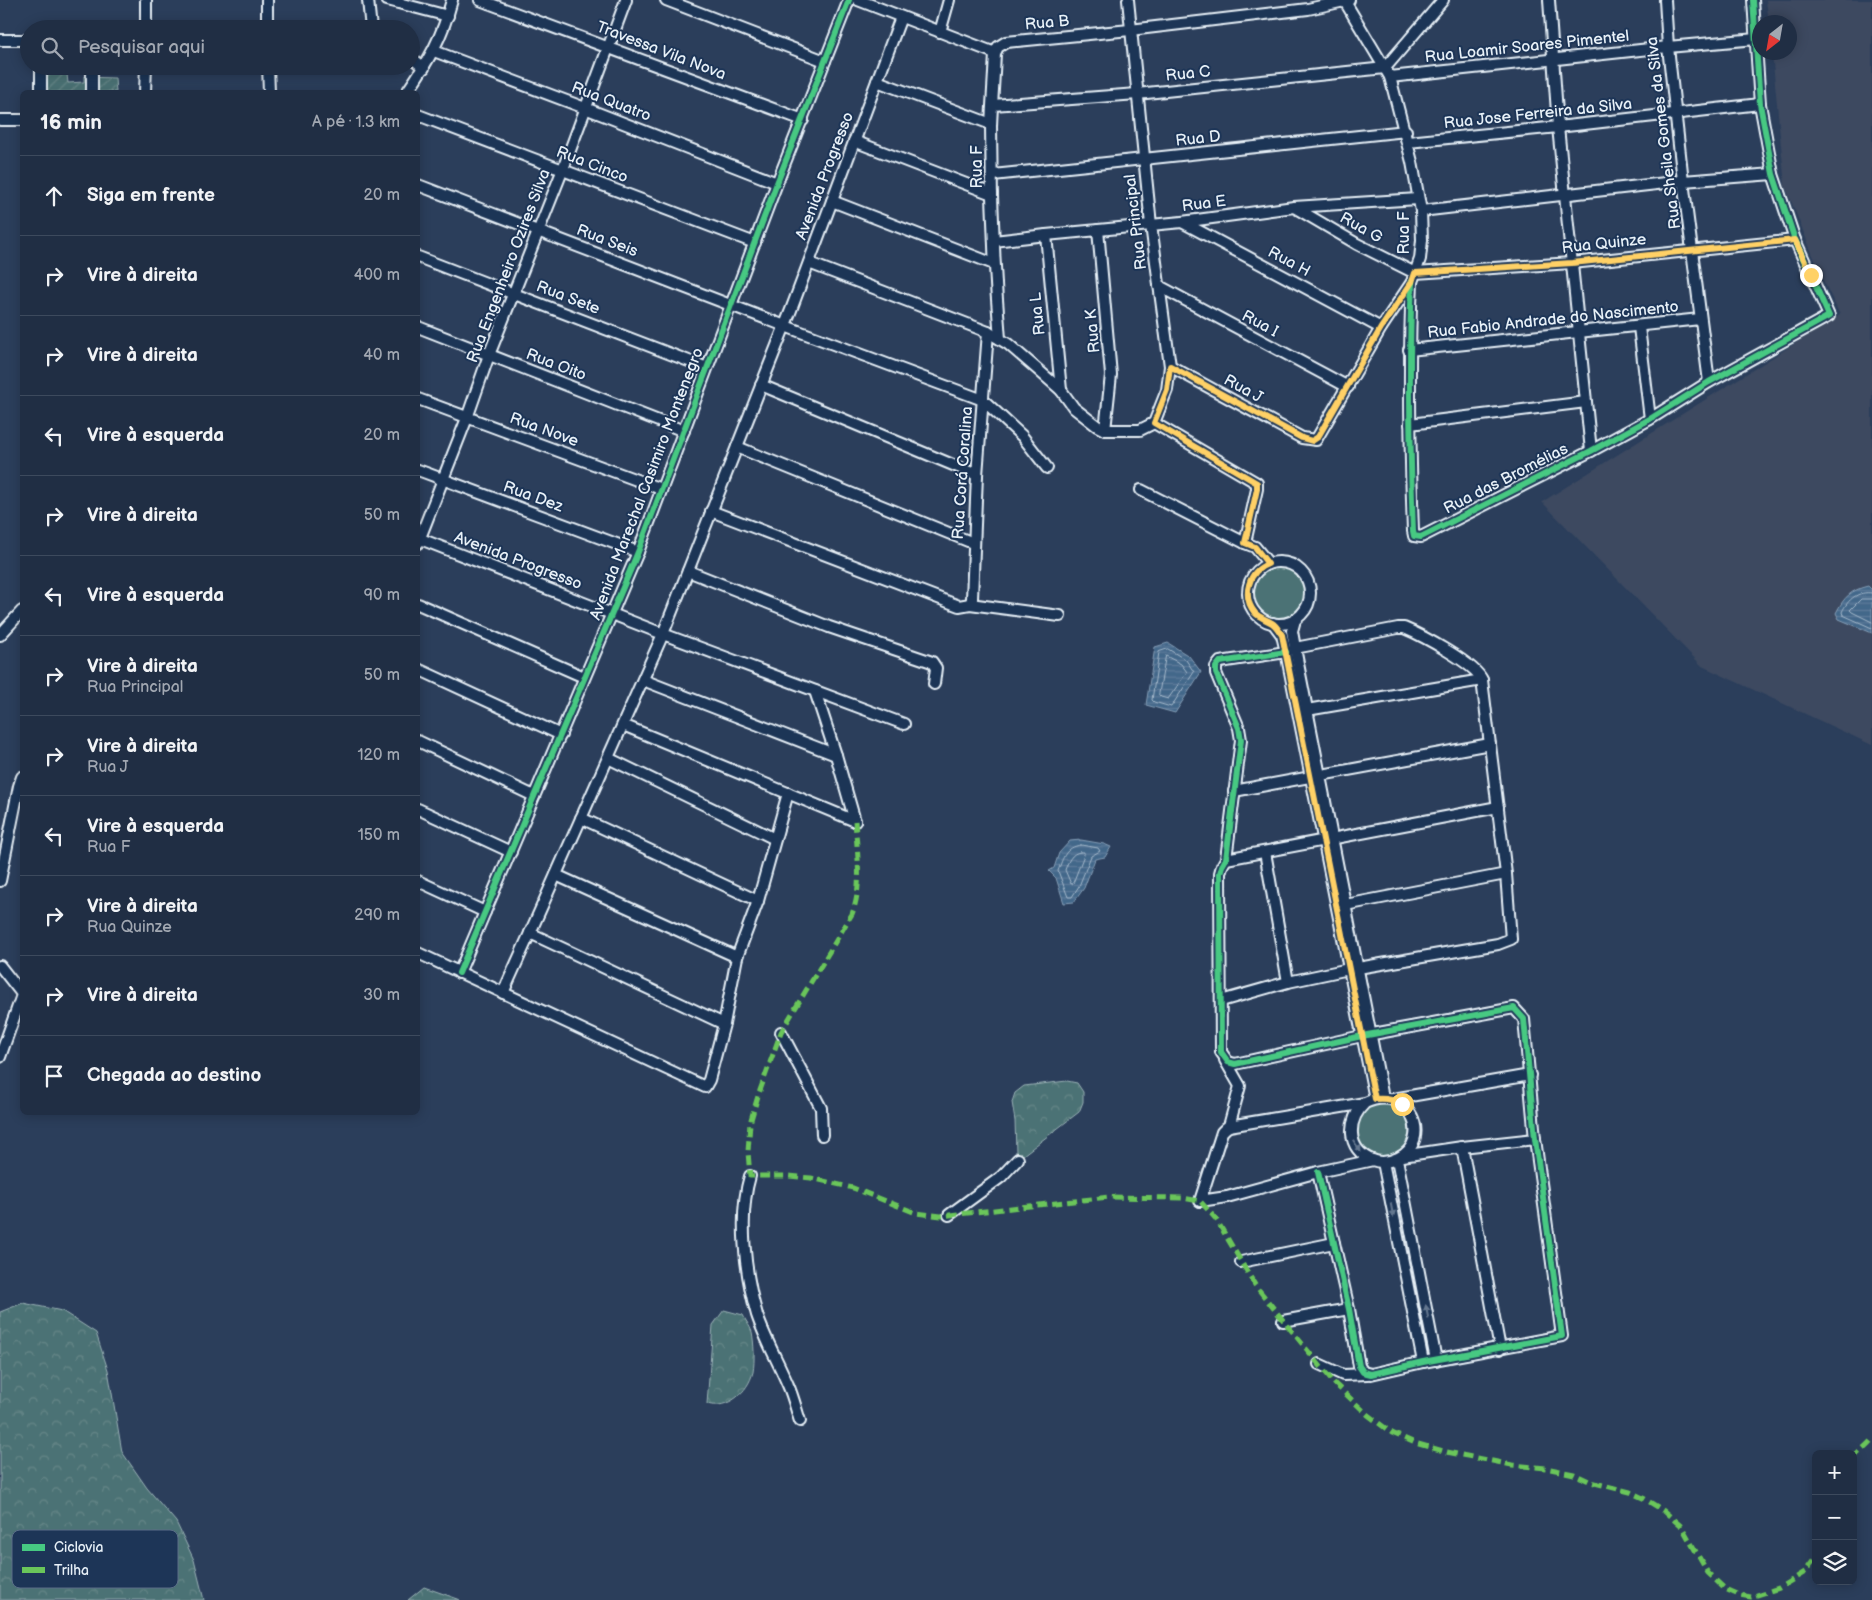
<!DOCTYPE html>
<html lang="pt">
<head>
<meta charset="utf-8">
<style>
	:root { --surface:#202e44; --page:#28364b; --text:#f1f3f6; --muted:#a2a8b2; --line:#3d4a5d }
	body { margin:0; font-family:"Balsamiq Sans",sans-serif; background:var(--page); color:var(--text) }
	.controls { position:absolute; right:15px; bottom:15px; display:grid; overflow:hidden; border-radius:8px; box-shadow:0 2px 12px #0003 }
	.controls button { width:45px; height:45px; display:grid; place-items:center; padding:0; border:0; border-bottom:1px solid var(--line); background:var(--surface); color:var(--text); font:25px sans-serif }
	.compass { position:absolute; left:1752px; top:15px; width:45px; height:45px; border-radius:50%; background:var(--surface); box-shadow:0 2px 12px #0003; rotate:211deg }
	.stop { position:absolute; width:15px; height:15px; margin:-11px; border:4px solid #ffd166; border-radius:50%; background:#fff }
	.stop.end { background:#ffd166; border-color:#fff; box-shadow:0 1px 5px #0008 }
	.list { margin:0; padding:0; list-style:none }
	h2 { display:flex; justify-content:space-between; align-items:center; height:65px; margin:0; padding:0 20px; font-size:21px }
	h2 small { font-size:16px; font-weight:400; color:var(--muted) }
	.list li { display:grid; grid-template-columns:32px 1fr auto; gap:15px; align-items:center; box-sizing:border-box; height:80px; padding:0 20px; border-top:1px solid var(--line) }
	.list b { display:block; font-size:19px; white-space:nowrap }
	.list p { margin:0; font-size:16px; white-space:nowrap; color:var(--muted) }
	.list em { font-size:16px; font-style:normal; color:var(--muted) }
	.icon { flex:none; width:28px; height:28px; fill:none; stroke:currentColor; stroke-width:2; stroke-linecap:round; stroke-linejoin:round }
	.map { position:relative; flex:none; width:1872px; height:1600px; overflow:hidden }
	.search { position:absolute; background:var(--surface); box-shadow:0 2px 12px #0003; left:20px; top:20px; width:400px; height:55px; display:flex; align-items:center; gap:12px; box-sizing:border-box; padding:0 18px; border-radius:28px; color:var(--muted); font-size:19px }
	.panel { position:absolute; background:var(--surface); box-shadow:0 2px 12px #0003; left:20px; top:90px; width:400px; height:1025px; border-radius:8px }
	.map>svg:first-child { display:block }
	.built { fill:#3c4960 }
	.grass { fill:#4c7274; stroke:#9ab2b6 }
	.forest { fill:url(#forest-crowns); stroke:#9ab2b6 }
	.garden { fill:url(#garden-furrows); stroke:#9ab2b6 }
	.water { fill:url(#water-rules); stroke:#859eb6 }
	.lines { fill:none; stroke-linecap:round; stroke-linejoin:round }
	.shore { stroke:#a6bacc; stroke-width:1 }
	.minor-casing { stroke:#e8f1f8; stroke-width:14 }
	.minor { stroke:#1d3557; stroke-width:10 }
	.quiet { stroke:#6ac65a; stroke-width:5; stroke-dasharray:10 5; stroke-linecap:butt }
	.cycleway-casing { stroke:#1d3557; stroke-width:9 }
	.cycleway { stroke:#46c982; stroke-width:6 }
	.oneway { fill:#64778f }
	.route { stroke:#ffd166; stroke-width:6 }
	.labels { text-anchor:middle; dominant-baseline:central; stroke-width:4; stroke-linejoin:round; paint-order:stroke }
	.street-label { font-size:16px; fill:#e8f1f8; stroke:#1d3557 }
	.key { fill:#1d3557; stroke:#5a6d87; stroke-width:1 }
	.key-label { font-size:14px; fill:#e8f1f8 }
</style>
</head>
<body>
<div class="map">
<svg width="1872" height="1600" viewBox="0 0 1872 1600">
	<defs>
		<pattern id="forest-crowns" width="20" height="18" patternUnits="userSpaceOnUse" patternTransform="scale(1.25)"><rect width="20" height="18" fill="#4c7274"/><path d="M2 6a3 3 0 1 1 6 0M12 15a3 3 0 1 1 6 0" fill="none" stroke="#668789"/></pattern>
		<pattern id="garden-furrows" width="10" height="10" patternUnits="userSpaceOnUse" patternTransform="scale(1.25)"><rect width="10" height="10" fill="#4c7274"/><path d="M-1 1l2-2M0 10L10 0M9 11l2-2" fill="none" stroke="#668789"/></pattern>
		<pattern id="water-rules" width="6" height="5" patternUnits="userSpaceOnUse" patternTransform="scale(1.25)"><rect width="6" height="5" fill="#43678a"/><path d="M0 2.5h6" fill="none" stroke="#5e7d9b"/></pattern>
	</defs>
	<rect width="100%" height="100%" fill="#2b3e5b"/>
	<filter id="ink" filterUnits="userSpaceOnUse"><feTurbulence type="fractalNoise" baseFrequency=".02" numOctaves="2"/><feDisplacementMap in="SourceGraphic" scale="10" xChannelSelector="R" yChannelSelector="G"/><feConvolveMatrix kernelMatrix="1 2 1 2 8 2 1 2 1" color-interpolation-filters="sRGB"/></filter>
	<g filter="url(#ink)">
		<path class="built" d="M1766,0H1872V745L1702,666L1542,502L1840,315L1822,278L1785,186L1772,53L1790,52V22H1769Z"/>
		<g class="grass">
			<circle cx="1279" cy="593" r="26"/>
			<circle cx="1383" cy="1130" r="26"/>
		</g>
		<g class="forest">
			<path d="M1067,1081L1077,1083L1083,1092V1102L1079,1112L1023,1155L1016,1152L1015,1121L1012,1102L1015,1093L1024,1086Z"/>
			<path d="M23,1303L62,1311L96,1333L108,1370L122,1452L147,1488L176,1522L194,1560L204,1600H0V1312Z"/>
			<path d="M724,1310L743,1315C745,1320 750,1326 752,1332C754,1342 755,1361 753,1372C748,1392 728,1410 707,1404L713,1325Z"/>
			<path d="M424,1587L458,1599L460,1600H408Z"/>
		</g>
		<path class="garden" d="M46,66H66L68,83L84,82V77L115,78L116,92H46Z"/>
		<g class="water">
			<path d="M1868,586L1872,590V633L1839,619L1836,613C1844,597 1851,590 1868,586Z"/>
			<path d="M1168,643L1189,656L1201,672L1175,713L1146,705L1155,647Z"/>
			<path d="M1081,840L1104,844L1111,847L1105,857L1095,859L1084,888L1074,902L1064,903L1056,878L1049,871L1054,868L1059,853L1070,841Z"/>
		</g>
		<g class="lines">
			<g class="shore">
				<path d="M1872,593C1858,591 1848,599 1842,612L1843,615L1872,628"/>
				<path d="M1872,599H1861L1850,610L1852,612L1872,622"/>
				<path d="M1168,649L1186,660L1194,672L1171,707L1154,702L1152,700L1159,652Z"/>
				<path d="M1166,656L1181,664L1187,672L1168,699L1161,697L1159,695Z"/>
				<path d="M1081,845L1098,848L1100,851L1091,856L1079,886L1072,897H1068L1058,871C1063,858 1065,847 1081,845Z"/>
				<path d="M1080,852H1084V855L1073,883L1071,884L1065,870C1068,862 1071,853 1080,852Z"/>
			</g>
			<defs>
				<g id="minor">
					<path d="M146,0V29"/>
					<path d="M267,0V29"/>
					<path d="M368,0L371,29"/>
					<path d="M387,0L448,16"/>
					<path d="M480,0L803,120"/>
					<path d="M666,0L825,61"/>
					<path d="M858,0L995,53C994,77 992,102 991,126C991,197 994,268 1000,339"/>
					<path d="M1549,0L1558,127L1591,451"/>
					<path d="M1665,0L1668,47L1683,181L1709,382"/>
					<path d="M901,17L791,310L663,634L904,724"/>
					<path d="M940,32L949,0"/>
					<path d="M0,40H29"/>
					<path d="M434,51L585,108L777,183"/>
					<path d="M995,53L998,47L1006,42L1130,30L1308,9L1349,0"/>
					<path d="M411,57L424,68"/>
					<path d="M268,66L269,92"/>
					<path d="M1385,68L1443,0"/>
					<path d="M1390,77L1668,47L1756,39"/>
					<path d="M877,81L991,124"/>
					<path d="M41,92V66"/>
					<path d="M92,92V66"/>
					<path d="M145,92L146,66"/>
					<path d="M407,92C429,60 442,38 452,0"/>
					<path d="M993,105L1137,94L1385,68"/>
					<path d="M418,115L755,243"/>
					<path d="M0,120H22"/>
					<path d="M854,141L992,194"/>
					<path d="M1408,142L1558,127L1760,104"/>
					<path d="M993,175L1406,131"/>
					<path d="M418,185L785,326L983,400L1022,436L1047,468"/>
					<path d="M832,201L994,264"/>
					<path d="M1294,207L1357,244L1415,273L1572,263L1795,240"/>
					<path d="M1421,211L1683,181L1773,174"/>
					<path d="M1182,222L1381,328"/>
					<path d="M1098,230L1111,375L1105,430"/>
					<path d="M1046,235L1061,390"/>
					<path d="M994,241L1046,235L1182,222L1294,207L1418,199"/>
					<path d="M418,257L707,368"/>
					<path d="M809,263L988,332L1008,344L1037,369L1061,390L1074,408L1097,426L1105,430H1140L1154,423L1167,390L1170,366L1151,225L1128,0"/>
					<path d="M1412,282C1408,366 1410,448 1413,531L1414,536L1421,537L1591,451L1650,419L1709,382L1829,316L1795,240L1773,174L1760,104L1753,0"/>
					<path d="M1159,286L1348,387"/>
					<path d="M418,327L684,431"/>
					<path d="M1639,327L1650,419"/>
					<path d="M1409,350L1700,319"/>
					<path d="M1170,366L1302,438L1316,440L1381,328L1412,282L1420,259L1422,240L1421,211L1412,162L1390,77L1344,0"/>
					<path d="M761,385L977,475"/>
					<path d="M418,399L661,489"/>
					<path d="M1154,423L1257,483V489L1245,543L1255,547L1268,563"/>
					<path d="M1410,424L1586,402"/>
					<path d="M737,447L973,543"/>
					<path d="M418,470L638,552"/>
					<path d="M1141,490L1245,543"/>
					<path d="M711,511L959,606L970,604L972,599L977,475L988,332"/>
					<path d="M418,538L663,634L530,933"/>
					<path d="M418,543L467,418L489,355L563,169L626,0"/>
					<circle cx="1279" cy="593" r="31"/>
					<path d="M688,571L829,627L932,662L936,668L934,684"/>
					<path d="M418,604L584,677"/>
					<path d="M970,604L1060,616"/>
					<path d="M1295,620L1292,631L1295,648L1383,1098"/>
					<path d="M1273,623L1282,635L1286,652L1375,1099"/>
					<path d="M0,635L22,611"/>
					<path d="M1295,648L1398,628H1404C1421,635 1476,664 1482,680L1506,874L1511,939L1498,944L1358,968"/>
					<path d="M1286,652L1220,662L1216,667V673L1239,728L1241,740L1226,859L1222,866L1220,873L1221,1052L1228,1062L1235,1064L1362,1036L1514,1008L1524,1019L1535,1139L1562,1336L1423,1362L1371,1374L1363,1372L1359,1366L1349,1309L1318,1172"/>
					<path d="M418,669L561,735"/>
					<path d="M643,680L836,755"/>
					<path d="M815,691L836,755L855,821"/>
					<path d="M1301,711L1482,680"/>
					<path d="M623,725L855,821"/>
					<path d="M418,741L534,796"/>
					<path d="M608,758L775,839"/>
					<path d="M1234,791L1490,744"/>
					<path d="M418,809L511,852"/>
					<path d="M581,818L758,901"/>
					<path d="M1265,852L1288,982"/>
					<path d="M1226,859L1498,807"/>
					<path d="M556,875L737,957"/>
					<path d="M0,881L19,786L22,777"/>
					<path d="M418,881L485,912"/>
					<path d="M1340,906L1506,874"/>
					<path d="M418,953L705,1087L709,1080L724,1024L737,957L758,901L788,793"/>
					<path d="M0,966L22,994"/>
					<path d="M459,973L638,552L777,183L849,0"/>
					<path d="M503,993L530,933L724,1024"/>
					<path d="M1221,1001L1288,982L1349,969"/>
					<path d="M781,1032L821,1108L822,1135"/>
					<path d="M0,1057L22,995"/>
					<path d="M1225,1060L1240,1086L1229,1126"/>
					<path d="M1393,1099L1530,1075"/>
					<path d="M1365,1103C1347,1120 1346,1149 1372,1160C1380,1163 1390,1162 1398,1158C1434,1141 1410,1082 1365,1103L1229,1126L1226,1128L1222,1132L1200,1201L1227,1197L1318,1172L1373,1160"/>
					<path d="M1462,1147L1500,1349"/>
					<path d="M1402,1156L1462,1147L1535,1139"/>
					<path d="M1397,1159L1436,1360"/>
					<path d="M1383,1162L1423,1362"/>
					<path d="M750,1176C738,1216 745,1274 757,1315C765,1339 778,1361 788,1385C793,1396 796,1409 800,1421"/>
					<path d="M949,1215L1001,1177L1018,1159"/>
					<path d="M1241,1262L1334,1243"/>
					<path d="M1283,1321L1349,1309"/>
					<path d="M1319,1364L1343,1375L1367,1374"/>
				</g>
			</defs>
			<use href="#minor" class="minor-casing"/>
			<use href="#minor" class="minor"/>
			<g class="quiet">
				<path d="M855,821C857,851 863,886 852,914L781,1032L758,1096L750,1123L748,1152L750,1176H789L811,1178L853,1188L916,1213L941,1216L1109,1197L1182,1198L1200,1201L1216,1219L1255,1285L1291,1330L1335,1384L1368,1415L1392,1433L1415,1443L1447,1452L1512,1465L1546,1468L1574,1474L1591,1482L1630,1492L1645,1499L1664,1511L1682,1527L1708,1573L1725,1589L1739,1595L1751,1597L1779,1588L1805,1572L1816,1557"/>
				<path d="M1853,1459C1859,1451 1867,1446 1872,1439"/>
			</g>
			<defs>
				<g id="cycleway">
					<path d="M1412,282C1408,366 1410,448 1413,531L1414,536L1421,537L1591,451L1650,419L1709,382L1829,316L1795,240L1773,174L1760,104L1753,0"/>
					<path d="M1286,652L1220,662L1216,667V673L1239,728L1241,740L1226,859L1222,866L1220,873L1221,1052L1228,1062L1235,1064L1362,1036L1514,1008L1524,1019L1535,1139L1562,1336L1423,1362L1371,1374L1363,1372L1359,1366L1349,1309L1318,1172"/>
					<path d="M459,973L638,552L777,183L849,0"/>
				</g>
			</defs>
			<use href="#cycleway" class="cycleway-casing"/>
			<use href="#cycleway" class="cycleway"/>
		</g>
		<defs><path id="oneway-solid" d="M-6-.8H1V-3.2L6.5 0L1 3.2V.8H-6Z" transform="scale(1.25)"/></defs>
		<g class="oneway">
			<use href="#oneway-solid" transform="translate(1357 1146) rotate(57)"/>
			<use href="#oneway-solid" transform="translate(1392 1210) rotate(79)"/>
			<use href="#oneway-solid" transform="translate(1427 1312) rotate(-101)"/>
		</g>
	</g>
	<g class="lines" filter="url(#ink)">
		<path class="route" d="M1402,1104C1393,1099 1385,1098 1375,1099L1282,635C1279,631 1276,625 1272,623C1266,619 1260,618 1255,613C1241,596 1249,570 1268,564L1255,547L1245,543L1257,489V483L1154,423L1167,390L1170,366L1302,438L1312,441L1318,437L1381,328L1412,282L1415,273L1572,263L1795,240L1811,275"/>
	</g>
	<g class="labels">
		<g class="street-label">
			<text transform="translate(1047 23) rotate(-5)">Rua B</text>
			<text transform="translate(1527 47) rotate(-6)">Rua Loamir Soares Pimentel</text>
			<text transform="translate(661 51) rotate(21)">Travessa Vila Nova</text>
			<text transform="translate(1188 74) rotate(-6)">Rua C</text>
			<text transform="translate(611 102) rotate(21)">Rua Quatro</text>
			<text transform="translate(1538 114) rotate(-6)">Rua Jose Ferreira da Silva</text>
			<text transform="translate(1664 133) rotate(-97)">Rua Sheila Gomes da Silva</text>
			<text transform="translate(1198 139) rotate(-6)">Rua D</text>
			<text transform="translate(592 165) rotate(21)">Rua Cinco</text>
			<text transform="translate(977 167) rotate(-90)">Rua F</text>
			<text transform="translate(825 176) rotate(-69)">Avenida Progresso</text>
			<text transform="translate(1204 204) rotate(-7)">Rua E</text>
			<text transform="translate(1136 222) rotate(-97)">Rua Principal</text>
			<text transform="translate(1361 228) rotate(29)">Rua G</text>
			<text transform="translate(1404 233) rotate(-90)">Rua F</text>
			<text transform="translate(607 241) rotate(21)">Rua Seis</text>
			<text transform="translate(1604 244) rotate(-6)">Rua Quinze</text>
			<text transform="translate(1289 262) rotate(28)">Rua H</text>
			<text transform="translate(509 266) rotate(-69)">Rua Engenheiro Ozires Silva</text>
			<text transform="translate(568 298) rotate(21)">Rua Sete</text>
			<text transform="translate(1038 314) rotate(-96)">Rua L</text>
			<text transform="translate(1553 320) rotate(-6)">Rua Fabio Andrade do Nascimento</text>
			<text transform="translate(1260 324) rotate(28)">Rua I</text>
			<text transform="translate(1093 331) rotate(-95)">Rua K</text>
			<text transform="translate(556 365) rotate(21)">Rua Oito</text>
			<text transform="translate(1243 389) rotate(29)">Rua J</text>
			<text transform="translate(544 430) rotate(20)">Rua Nove</text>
			<text transform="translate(963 473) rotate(-86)">Rua Corá Coralina</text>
			<text transform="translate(1506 479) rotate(-27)">Rua das Bromélias</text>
			<text transform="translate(647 484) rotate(-69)">Avenida Marechal Casimiro Montenegro</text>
			<text transform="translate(533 497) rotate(20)">Rua Dez</text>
			<text transform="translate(518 561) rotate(21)">Avenida Progresso</text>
		</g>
	</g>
	<rect x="12" y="1530" width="166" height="58" rx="8" class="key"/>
	<rect x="22" y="1544" width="23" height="7" fill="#46c982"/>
	<rect x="22" y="1567" width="23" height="6" fill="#6ac65a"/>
	<g class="key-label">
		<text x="54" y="1552">Ciclovia</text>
		<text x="54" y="1575">Trilha</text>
	</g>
</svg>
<div class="controls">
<button>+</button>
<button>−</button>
<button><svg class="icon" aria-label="layers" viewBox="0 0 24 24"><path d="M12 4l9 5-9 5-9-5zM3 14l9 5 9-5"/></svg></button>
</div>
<svg class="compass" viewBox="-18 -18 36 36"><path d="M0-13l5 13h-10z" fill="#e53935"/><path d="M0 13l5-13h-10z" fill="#a2a8b2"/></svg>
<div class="stop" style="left:1402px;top:1104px"></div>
<div class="stop end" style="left:1811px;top:275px"></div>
<div class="search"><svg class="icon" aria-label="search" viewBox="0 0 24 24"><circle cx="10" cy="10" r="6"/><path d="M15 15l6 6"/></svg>Pesquisar aqui</div>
<section class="panel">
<h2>16 min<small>A pé · 1.3 km</small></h2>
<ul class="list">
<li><svg class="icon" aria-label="ahead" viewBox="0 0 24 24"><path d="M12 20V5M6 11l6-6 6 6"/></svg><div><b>Siga em frente</b></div><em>20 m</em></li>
<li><svg class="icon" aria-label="right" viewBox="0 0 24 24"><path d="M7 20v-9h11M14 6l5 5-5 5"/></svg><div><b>Vire à direita</b></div><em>400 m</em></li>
<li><svg class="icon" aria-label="right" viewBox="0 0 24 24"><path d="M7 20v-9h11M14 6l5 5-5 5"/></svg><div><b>Vire à direita</b></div><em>40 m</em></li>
<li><svg class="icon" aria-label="left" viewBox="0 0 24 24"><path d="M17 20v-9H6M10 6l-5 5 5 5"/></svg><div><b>Vire à esquerda</b></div><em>20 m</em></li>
<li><svg class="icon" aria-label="right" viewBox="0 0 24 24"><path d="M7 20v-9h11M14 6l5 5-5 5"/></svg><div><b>Vire à direita</b></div><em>50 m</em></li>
<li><svg class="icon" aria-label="left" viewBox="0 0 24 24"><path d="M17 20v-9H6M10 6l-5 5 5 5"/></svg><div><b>Vire à esquerda</b></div><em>90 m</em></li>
<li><svg class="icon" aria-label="right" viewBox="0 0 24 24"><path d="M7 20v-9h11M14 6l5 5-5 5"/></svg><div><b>Vire à direita</b><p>Rua Principal</p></div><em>50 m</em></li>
<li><svg class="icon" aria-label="right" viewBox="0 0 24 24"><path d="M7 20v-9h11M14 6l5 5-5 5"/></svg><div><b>Vire à direita</b><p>Rua J</p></div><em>120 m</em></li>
<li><svg class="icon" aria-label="left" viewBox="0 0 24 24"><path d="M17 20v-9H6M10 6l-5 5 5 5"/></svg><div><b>Vire à esquerda</b><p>Rua F</p></div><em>150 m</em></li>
<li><svg class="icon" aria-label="right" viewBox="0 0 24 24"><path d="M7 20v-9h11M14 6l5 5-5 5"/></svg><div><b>Vire à direita</b><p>Rua Quinze</p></div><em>290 m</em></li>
<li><svg class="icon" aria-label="right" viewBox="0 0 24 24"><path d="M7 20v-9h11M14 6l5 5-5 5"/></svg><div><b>Vire à direita</b></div><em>30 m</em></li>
<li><svg class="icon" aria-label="arrive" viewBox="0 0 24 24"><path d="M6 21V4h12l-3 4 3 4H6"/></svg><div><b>Chegada ao destino</b></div></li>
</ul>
</section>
</div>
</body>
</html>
